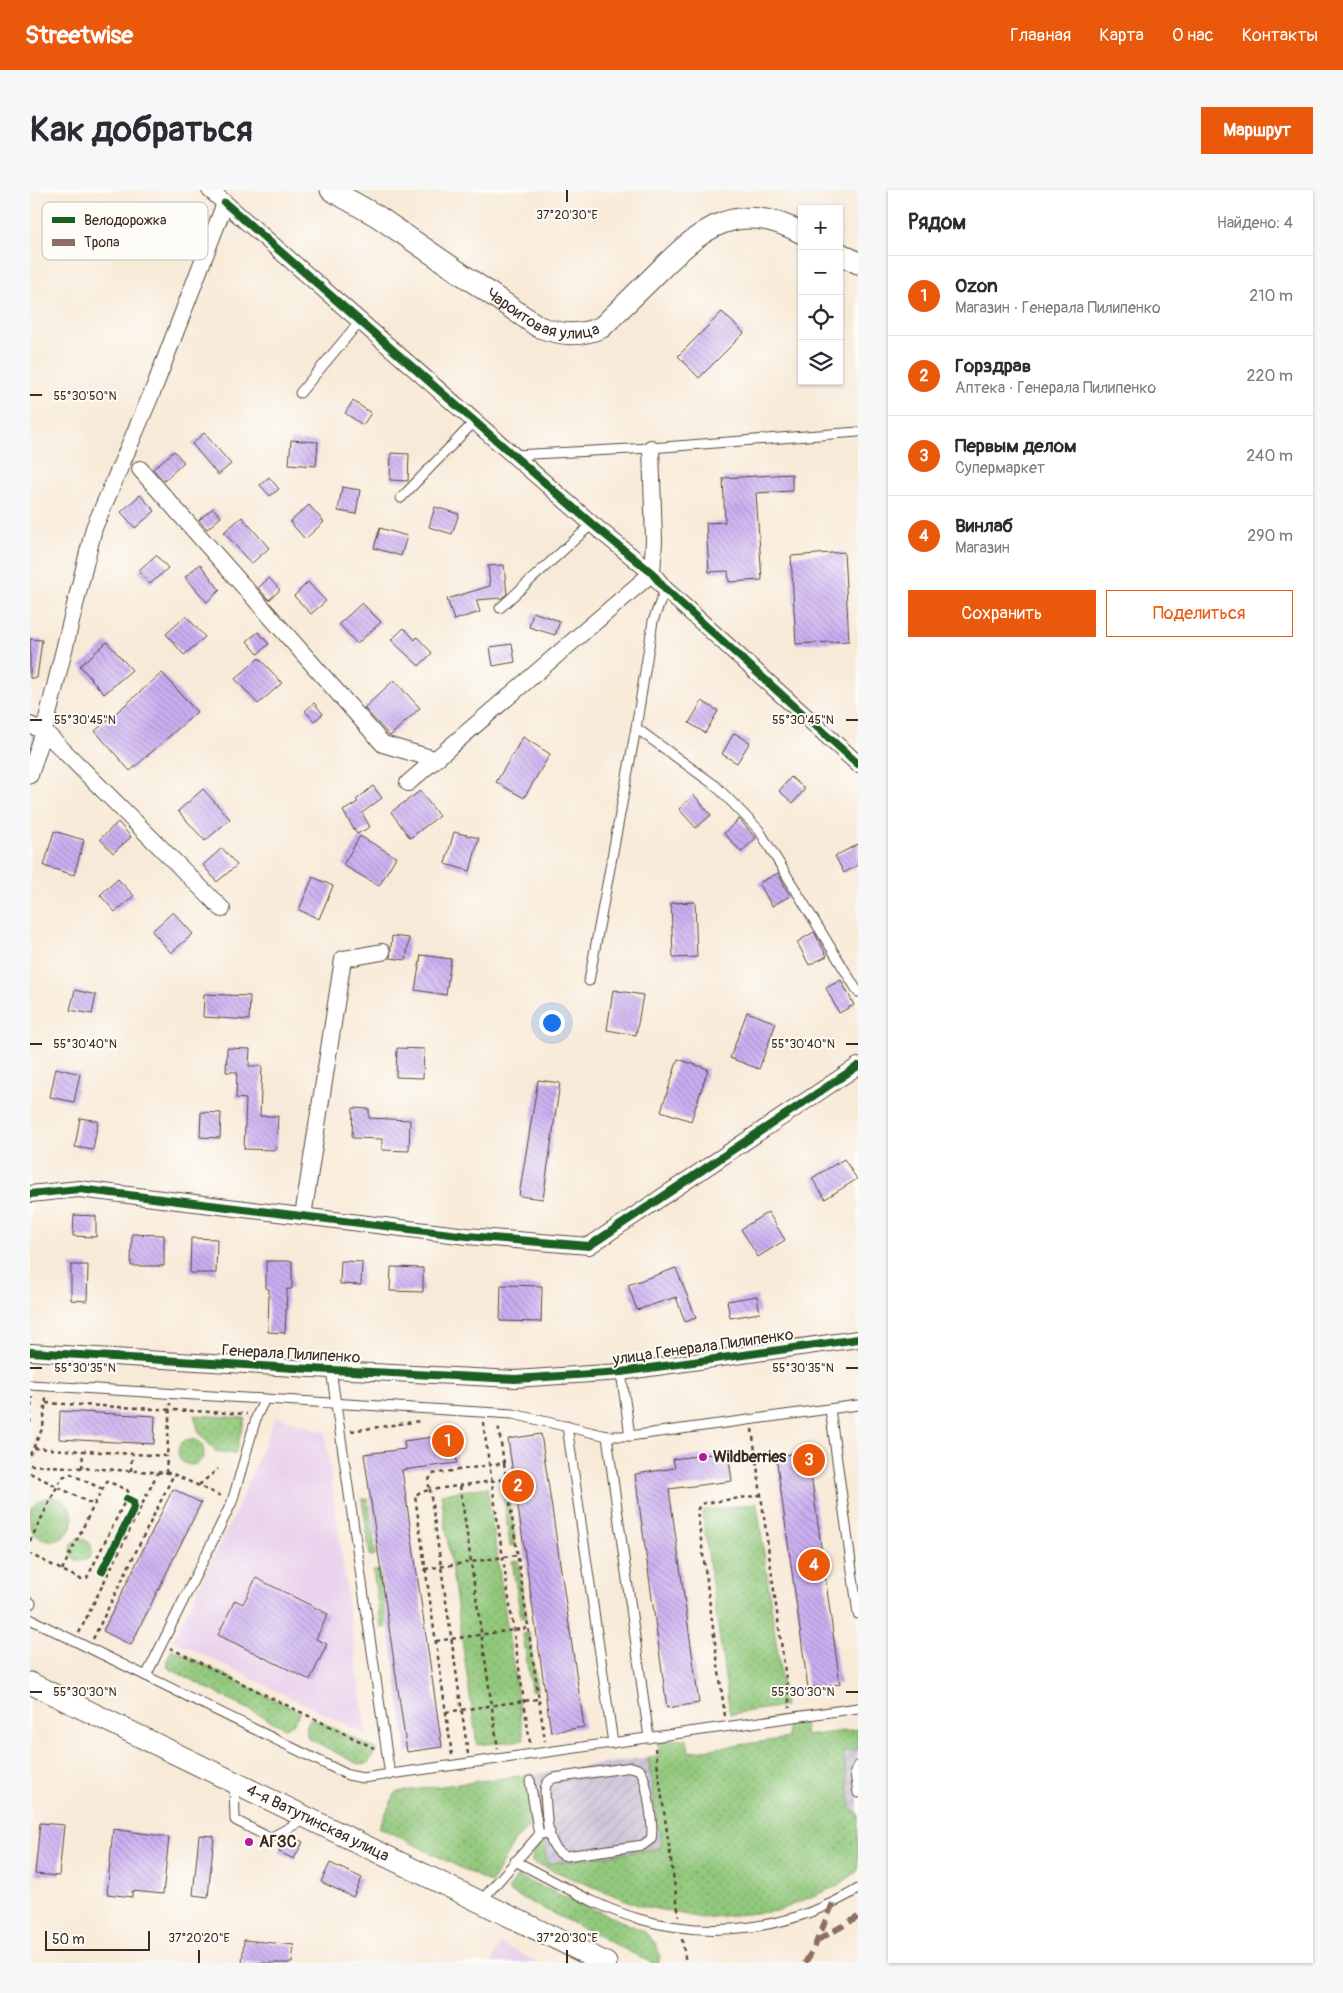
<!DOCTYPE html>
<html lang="ru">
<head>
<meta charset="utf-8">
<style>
	:root { --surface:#fff; --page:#f7f7f7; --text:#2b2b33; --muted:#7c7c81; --line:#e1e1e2; --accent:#ea580c }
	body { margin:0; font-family:Pangolin,sans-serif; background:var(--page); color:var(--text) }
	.controls { position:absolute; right:15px; top:15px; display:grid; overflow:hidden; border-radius:0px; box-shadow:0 1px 4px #0004 }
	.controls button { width:45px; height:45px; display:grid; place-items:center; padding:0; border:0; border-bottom:1px solid var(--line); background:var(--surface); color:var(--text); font:25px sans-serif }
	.scale { position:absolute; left:15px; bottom:12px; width:105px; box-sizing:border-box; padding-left:5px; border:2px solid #3b2a1e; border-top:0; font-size:14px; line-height:18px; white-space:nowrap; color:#3b2a1e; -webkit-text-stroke:4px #fdfcf7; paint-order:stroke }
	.you { position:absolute; left:521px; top:832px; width:18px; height:18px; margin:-12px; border:4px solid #fff; border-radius:50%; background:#1a73e8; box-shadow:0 0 0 8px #1a73e833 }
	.badge { display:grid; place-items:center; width:32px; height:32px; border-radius:50%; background:var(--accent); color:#fff; font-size:16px; font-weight:700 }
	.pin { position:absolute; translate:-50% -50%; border:2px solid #fff; box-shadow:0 1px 5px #0006 }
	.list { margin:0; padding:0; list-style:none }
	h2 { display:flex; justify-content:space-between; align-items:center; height:65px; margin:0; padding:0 20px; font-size:21px }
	h2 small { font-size:16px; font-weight:400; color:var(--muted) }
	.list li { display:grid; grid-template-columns:32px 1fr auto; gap:15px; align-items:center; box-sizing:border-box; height:80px; padding:0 20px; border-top:1px solid var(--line) }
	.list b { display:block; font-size:19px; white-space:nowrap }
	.list p { margin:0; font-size:16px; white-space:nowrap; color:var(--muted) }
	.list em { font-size:16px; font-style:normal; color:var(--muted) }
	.actions { display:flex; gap:10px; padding:15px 20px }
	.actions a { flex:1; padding:11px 0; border:1px solid var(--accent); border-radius:0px; text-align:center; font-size:18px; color:var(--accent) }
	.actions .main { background:var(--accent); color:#fff }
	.icon { flex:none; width:28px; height:28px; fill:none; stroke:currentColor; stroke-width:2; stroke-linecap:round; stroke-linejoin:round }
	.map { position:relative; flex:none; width:828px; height:1773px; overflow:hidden; border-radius:0px }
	header { display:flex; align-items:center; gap:30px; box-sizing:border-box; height:70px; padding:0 25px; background:var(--accent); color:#fff }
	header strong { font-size:24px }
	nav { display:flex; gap:28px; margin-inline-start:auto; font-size:18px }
	.intro { display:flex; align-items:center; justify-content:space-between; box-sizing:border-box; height:120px; padding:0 30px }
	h1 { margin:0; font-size:35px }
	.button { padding:12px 22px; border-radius:0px; background:var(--accent); color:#fff; font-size:18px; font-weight:700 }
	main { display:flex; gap:30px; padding:0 30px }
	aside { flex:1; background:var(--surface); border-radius:0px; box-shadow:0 1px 4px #0004 }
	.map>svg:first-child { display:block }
	.built { fill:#ead1ec }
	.industrial { fill:url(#industrial-furrows) }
	.grass { fill:url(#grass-dots); stroke:#66794c }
	.building { fill:url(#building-back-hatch) }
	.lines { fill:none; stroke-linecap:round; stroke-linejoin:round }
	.service-casing { stroke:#57473a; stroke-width:11 }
	.minor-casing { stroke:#57473a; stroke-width:18 }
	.tertiary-casing { stroke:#57473a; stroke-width:23 }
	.path { stroke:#57473a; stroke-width:2.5; stroke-dasharray:4 4; stroke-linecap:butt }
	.service { stroke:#fff; stroke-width:9 }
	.minor { stroke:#fff; stroke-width:16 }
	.tertiary { stroke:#fff; stroke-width:21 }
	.quiet { stroke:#8d6e63; stroke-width:6; stroke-dasharray:12 6; stroke-linecap:butt }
	.cycleway-casing { stroke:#fdfcf7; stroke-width:11 }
	.cycleway { stroke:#1b5e20; stroke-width:8 }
	.ticks { fill:none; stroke:#3b2a1e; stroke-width:2 }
	.poi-dot { fill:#b5179e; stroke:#fdfcf7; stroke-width:2 }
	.labels { text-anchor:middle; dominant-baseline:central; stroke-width:4; stroke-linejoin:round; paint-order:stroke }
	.street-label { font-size:16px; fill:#3b2a1e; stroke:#fdfcf7 }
	.poi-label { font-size:16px; font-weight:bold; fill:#3b2a1e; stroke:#fdfcf7; text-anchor:start }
	.key { fill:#fdfcf7; stroke:#c3bdb6; stroke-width:1 }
	.key-label { font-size:14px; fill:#3b2a1e }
	.ticks-label { font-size:12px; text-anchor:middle; fill:#3b2a1e; stroke:#fdfcf7; stroke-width:4; stroke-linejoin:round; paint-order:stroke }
</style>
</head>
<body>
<header>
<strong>Streetwise</strong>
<nav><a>Главная</a><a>Карта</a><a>О нас</a><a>Контакты</a></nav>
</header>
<div class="intro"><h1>Как добраться</h1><a class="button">Маршрут</a></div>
<main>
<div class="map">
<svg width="828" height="1773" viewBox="0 0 828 1773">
	<defs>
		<pattern id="industrial-furrows" width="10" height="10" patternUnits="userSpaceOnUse" patternTransform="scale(1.25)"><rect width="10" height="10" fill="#cabfd6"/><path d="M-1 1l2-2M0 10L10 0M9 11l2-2" fill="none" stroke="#aea4b7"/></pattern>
		<pattern id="grass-dots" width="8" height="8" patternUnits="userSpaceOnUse" patternTransform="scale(1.25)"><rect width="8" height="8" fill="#91c87b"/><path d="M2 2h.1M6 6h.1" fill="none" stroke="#78a364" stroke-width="1.8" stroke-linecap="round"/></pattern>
		<pattern id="building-back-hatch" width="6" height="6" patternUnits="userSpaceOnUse" patternTransform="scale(1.25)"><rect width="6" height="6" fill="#caaef2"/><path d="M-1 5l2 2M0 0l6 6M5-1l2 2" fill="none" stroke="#a58ec3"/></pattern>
	</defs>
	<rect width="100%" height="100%" fill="#fdfcf7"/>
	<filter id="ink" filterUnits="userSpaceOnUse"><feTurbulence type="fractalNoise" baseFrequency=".02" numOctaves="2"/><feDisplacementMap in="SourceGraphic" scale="10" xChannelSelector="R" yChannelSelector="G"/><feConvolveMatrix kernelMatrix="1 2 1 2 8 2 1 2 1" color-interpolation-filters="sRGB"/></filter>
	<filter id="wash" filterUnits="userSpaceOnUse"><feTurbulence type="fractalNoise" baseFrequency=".0096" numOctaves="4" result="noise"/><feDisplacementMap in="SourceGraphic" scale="20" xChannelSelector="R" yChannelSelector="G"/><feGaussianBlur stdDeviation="1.12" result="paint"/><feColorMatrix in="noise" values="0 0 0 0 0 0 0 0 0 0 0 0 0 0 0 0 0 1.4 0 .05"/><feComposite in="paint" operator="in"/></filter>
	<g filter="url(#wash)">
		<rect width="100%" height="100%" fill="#f8ead8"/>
		<g class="built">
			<path d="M246,1226L295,1242L336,1544L143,1450L204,1326Z"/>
			<path d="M470,1753L509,1773H462Z"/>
		</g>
		<g class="industrial">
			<path d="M828,1560V1625L821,1616L813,1562Z"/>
			<path d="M618,1567L631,1658L517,1674L504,1584Z"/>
		</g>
		<g class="grass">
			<path d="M164,1225L215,1228L205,1264L185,1261L169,1243Z"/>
			<circle cx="161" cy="1262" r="13"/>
			<path d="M457,1297L494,1550L447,1555L411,1304Z"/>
			<path d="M472,1298H477L486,1355L480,1356Z"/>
			<circle cx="21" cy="1329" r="22"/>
			<path d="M332,1309H338L346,1366H340Z"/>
			<path d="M727,1313L755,1516L700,1524L672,1321Z"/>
			<circle cx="51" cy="1360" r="11"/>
			<path d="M488,1370L496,1427L491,1428L482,1371Z"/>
			<path d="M349,1380L357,1437L351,1438L343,1381Z"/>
			<path d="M499,1443L507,1500L501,1501L493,1444Z"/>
			<path d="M142,1459L270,1522L263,1534L255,1538L138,1478L137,1470Z"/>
			<path d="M281,1527L347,1560L338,1573L328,1574L278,1548L275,1538Z"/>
			<path d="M774,1532L776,1546L828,1539V1560L813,1562L821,1616L828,1625V1681L807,1696L748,1721L671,1728L608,1715L502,1672L503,1662L514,1650L517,1674L631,1658L618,1567L630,1566L628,1552L657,1548L659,1562L758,1548L757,1534Z"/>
			<path d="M504,1584L510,1627L485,1650L461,1693L349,1637L366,1602Z"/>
			<path d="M487,1686L614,1741L626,1754L630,1767L627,1773H622L478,1701Z"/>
		</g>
		<g id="blocks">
			<g class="building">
				<path d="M692,122L714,143L669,188L648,166Z"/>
				<path d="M323,211L341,223L333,235L315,223Z"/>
				<path d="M174,243L201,274L188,285L162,254Z"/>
				<path d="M261,250L288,252L286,276L259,274Z"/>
				<path d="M144,261L154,272L134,291L123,279Z"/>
				<path d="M361,263L379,264L378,291L360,290Z"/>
				<path d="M762,284V301L726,303L732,390L699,392L698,381L679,382L676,333L695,332L693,288Z"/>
				<path d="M239,287L249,299L240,306L230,295Z"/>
				<path d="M312,297L330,300L326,324L308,321Z"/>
				<path d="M110,305L125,321L105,338L91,322Z"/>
				<path d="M279,315L294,332L275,349L260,332Z"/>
				<path d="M405,317L429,324L422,344L399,337Z"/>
				<path d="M183,318L191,327L177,339L169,330Z"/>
				<path d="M212,327L239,358L221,374L194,342Z"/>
				<path d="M350,338L377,346L371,366L344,358Z"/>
				<path d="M814,362L819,451L766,454L761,366Z"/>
				<path d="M126,365L138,378L120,394L108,381Z"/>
				<path d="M170,374L190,400L177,412L155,387Z"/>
				<path d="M474,375L477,404L472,408L446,410L450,422L424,430L417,409L460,396L458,376Z"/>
				<path d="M239,388L250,400L239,410L228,398Z"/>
				<path d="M278,392L296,411L281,424L264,406Z"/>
				<path d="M332,413L351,432L327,454L309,434Z"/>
				<path d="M503,422L530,431L525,445L499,437Z"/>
				<path d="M156,426L175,447L154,465L136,444Z"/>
				<path d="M374,438L385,450L387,447L402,463L389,476L361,450Z"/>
				<path d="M228,442L239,454L228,464L217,451Z"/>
				<path d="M0,449L12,450L7,488H0Z"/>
				<path d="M77,452L102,480L74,504L50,476Z"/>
				<path d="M482,454L485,472L463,476L460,457Z"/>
				<path d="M229,468L252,493L228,514L205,489Z"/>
				<path d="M132,483L167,522L100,581L65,541Z"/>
				<path d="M364,490L390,518L360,546L334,518Z"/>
				<path d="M672,511L688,521L675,543L659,533Z"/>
				<path d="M284,513L293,524L284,531L275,521Z"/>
				<path d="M704,543L720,552L707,573L692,564Z"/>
				<path d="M493,547L520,564L494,608L466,592Z"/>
				<path d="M761,587L775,599L763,613L749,601Z"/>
				<path d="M343,596L352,608L332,623L340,637L327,644L313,621L328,612L326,610Z"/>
				<path d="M173,599L200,629L175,651L148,621Z"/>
				<path d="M390,601L409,626L380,648L361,622Z"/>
				<path d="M664,605L681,625L666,638L649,619Z"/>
				<path d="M709,629L726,648L711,662L694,643Z"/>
				<path d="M88,632L101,647L83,663L70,649Z"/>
				<path d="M24,641L54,650L44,685L14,676Z"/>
				<path d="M424,642L449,648L440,681L415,674Z"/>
				<path d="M330,646L366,667L349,696L313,675Z"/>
				<path d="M828,654V675L814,683L805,666Z"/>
				<path d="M192,658L207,675L187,692L173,675Z"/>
				<path d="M748,683L760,706L742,716L729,693Z"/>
				<path d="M283,687L303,696L289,729L269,720Z"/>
				<path d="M88,689L104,706L85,722L70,705Z"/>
				<path d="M665,712L667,767L643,768L641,713Z"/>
				<path d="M143,722L163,744L141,763L122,741Z"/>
				<path d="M784,742L797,766L779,775L767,752Z"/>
				<path d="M362,746L379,748L376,770L360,768Z"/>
				<path d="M391,765L421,769L416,805L385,800Z"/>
				<path d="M811,790L824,815L809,823L796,798Z"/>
				<path d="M45,800L66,805L62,824L40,820Z"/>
				<path d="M583,800L613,805L606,845L577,840Z"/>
				<path d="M174,804L220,806L219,830L173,827Z"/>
				<path d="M717,822L746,833L729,879L700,868Z"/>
				<path d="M197,858L220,859L219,876H232L230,926H248L246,960L214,959L216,909L206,908L207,882H196Z"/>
				<path d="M367,858L394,859L393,888L366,887Z"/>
				<path d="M648,869L678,879L661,931L631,921Z"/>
				<path d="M26,878L50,884L44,912L20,907Z"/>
				<path d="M508,890L530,893L513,1009L489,1006Z"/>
				<path d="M323,918L339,919V928L380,930L379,961L352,960V949L322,948Z"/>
				<path d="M171,922L191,923L190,948L170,947Z"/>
				<path d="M50,928L68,931L63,960L45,957Z"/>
				<path d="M814,969L827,989L795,1009L782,988Z"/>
				<path d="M738,1022L755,1050L728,1067L711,1039Z"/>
				<path d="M44,1025L66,1026V1047L43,1046Z"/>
				<path d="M102,1044L134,1045V1076H101Z"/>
				<path d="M161,1048L187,1049L186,1083H160Z"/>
				<path d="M236,1071H262V1099H257L255,1143L238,1142L239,1099L236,1098Z"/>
				<path d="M311,1071L332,1072L331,1095L310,1094Z"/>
				<path d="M41,1075H58L57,1111L41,1110Z"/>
				<path d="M361,1077L393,1078V1102L360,1101Z"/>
				<path d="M646,1078L666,1128L655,1132L646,1107L607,1120L598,1095Z"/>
				<path d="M471,1095L512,1096L511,1132L470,1131Z"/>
				<path d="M727,1106L730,1123L700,1128L697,1111Z"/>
				<path d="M30,1221L125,1226L124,1254L29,1249Z"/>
				<path d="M423,1244L427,1273L372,1280L412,1557L377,1562L334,1264L375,1259L374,1251Z"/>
				<path d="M511,1244L554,1537L521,1542L478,1249Z"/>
				<path d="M698,1262L702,1291L639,1299L669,1513L637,1518L605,1284L645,1278L643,1269Z"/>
				<path d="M778,1262L810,1494L778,1498L746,1266Z"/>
				<path d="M143,1299L171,1313L101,1455L73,1441Z"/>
				<path d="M226,1388L298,1424L286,1449L297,1454L280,1490L188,1445L205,1410L213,1414Z"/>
				<path d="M10,1633L34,1635L29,1686L5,1684Z"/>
				<path d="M83,1639L139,1647L133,1704L102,1701V1707L77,1704Z"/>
				<path d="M169,1645L184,1646L178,1707L163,1705Z"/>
				<path d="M258,1645L273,1652L264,1669L249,1662Z"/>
				<path d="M300,1673L332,1688L323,1707L291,1692Z"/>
				<path d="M214,1750L264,1755L262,1773H212Z"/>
			</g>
		</g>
	</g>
	<g filter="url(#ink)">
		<use href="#blocks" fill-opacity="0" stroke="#57473a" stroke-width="1"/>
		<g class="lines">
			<defs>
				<g id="service">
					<path d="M270,203L330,131"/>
					<path d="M483,265L621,258L828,242"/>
					<path d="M371,308L445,231"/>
					<path d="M470,418L562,334"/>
					<path d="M606,538L686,596L729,640L828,802"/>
					<path d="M559,791L606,538L623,431L635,399"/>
					<path d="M301,1180L360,1585"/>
					<path d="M591,1182L600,1246"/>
					<path d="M0,1195L483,1224L577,1246"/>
					<path d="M800,1219L828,1424"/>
					<path d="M537,1236L583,1553"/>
					<path d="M0,1414L1,1413"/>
					<path d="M0,1429L318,1585L333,1588L828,1518"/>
					<path d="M116,1486L202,1312L227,1225L235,1209"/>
					<path d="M619,1548L577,1246H600L828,1215"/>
					<path d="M828,1576L825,1583L828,1603"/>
					<path d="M602,1577L610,1580C617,1588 624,1639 621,1649L613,1655L536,1666C515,1659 517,1622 515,1603C515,1595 517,1591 524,1588Z"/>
					<path d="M500,1591L509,1645"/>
					<path d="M204,1593L205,1630L240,1648L275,1629"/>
					<path d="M485,1671C525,1691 566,1717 609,1729C683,1750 762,1739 828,1699"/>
					<path d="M450,1712L509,1645L520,1642"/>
				</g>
				<g id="minor">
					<path d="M180,0L195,13L124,198L64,338L14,541L192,719"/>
					<path d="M195,13L562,334L622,383L635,399L828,574"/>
					<path d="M110,279L353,554L404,569"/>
					<path d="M0,535L14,541L0,585"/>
					<path d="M378,593L622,383L624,351L621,258"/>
					<path d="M0,1004L49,999L437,1046L559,1056L828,876"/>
					<path d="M273,1026L313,769L352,762"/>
					<path d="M0,1162L281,1179L485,1189L591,1182L828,1149"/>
				</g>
				<g id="tertiary">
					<path id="s1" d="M301,0L347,26L509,137C532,145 549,147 572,137C590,119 609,101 627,83C673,37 707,9 772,43"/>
					<path d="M809,63L828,73"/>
					<path id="s2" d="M0,1493L576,1773"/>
				</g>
			</defs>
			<use href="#service" class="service-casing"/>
			<use href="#minor" class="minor-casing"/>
			<use href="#tertiary" class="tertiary-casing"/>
			<g class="path">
				<path d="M16,1213L217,1224"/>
				<path d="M453,1232L500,1553"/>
				<path d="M0,1233L2,1207"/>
				<path d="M722,1239L760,1518"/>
				<path d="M321,1241L390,1231"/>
				<path d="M4,1258L137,1266L140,1213"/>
				<path d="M0,1265L13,1237L16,1208"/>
				<path d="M474,1273L515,1551"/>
				<path d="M0,1275L141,1283L193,1307"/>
				<path d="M52,1278L53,1261"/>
				<path d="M101,1281L102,1264"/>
				<path d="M0,1283L64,1315L77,1291L97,1300L99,1303L57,1388L50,1389L0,1364"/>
				<path d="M136,1283L137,1266"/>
				<path d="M169,1295L188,1279"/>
				<path d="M430,1296L468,1559"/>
				<path d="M0,1351L32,1287L41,1284L72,1299"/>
				<path d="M395,1379L487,1365"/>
				<path d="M32,1380L64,1315"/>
				<path d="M49,1443L128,1282"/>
				<path d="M63,1449L144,1284"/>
				<path d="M406,1451L498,1438"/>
				<path d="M140,1458L344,1558"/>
				<path d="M416,1522L508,1509"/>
				<path d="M695,1526L667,1320L671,1314L675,1313L731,1305"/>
				<path d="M625,1558L649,1726"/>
				<path d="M438,1564L400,1300L476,1289"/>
				<path d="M422,1565L385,1306L390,1302L400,1300L398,1292L402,1284L474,1273L468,1234"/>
				<path d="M652,1749L656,1773"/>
			</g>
			<use href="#service" class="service"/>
			<use href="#minor" class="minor"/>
			<use href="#tertiary" class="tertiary"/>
			<g class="quiet">
				<path d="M788,1750L828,1727"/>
				<path d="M775,1773L784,1758L803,1713"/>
			</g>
			<defs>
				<g id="cycleway">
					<path d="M195,13L562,334L622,383L635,399L828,574"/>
					<path d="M0,1004L49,999L437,1046L559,1056L828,876"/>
					<path d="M0,1162L281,1179L485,1189L591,1182L828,1149"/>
					<path d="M72,1381L104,1318L103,1312L97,1309"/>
				</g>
			</defs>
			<use href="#cycleway" class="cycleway-casing"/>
			<use href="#cycleway" class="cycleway"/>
		</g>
	</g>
	<path class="ticks" d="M537,0V12M0,205H12M0,530H12M816,530H828M0,854H12M816,854H828M0,1178H12M816,1178H828M0,1502H12M816,1502H828M169,1760V1773M537,1760V1773"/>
	<g class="poi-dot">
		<circle cx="673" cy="1267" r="5"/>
		<circle cx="219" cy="1652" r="5"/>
	</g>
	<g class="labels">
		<g class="street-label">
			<text stroke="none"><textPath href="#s1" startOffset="249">Чароитовая улица</textPath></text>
			<text transform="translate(673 1157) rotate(-8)">улица Генерала Пилипенко</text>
			<text transform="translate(261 1164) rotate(3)">Генерала Пилипенко</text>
			<text stroke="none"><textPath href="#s2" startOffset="320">4-я Ватутинская улица</textPath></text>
		</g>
		<g class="poi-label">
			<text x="683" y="1267">Wildberries</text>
			<text x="229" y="1652">АГЗС</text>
		</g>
	</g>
	<rect x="12" y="12" width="166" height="58" rx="8" class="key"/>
	<rect x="22" y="27" width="23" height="6" fill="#1b5e20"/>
	<rect x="22" y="49" width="23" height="7" fill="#8d6e63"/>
	<g class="key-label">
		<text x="54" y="35">Велодорожка</text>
		<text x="54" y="57">Тропа</text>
	</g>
	<g class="ticks-label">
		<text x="537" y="29">37°20'30"E</text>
		<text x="55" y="210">55°30'50"N</text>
		<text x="55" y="534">55°30'45"N</text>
		<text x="773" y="534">55°30'45"N</text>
		<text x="55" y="858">55°30'40"N</text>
		<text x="773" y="858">55°30'40"N</text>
		<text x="55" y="1182">55°30'35"N</text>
		<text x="773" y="1182">55°30'35"N</text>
		<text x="55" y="1506">55°30'30"N</text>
		<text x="773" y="1506">55°30'30"N</text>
		<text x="169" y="1752">37°20'20"E</text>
		<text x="537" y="1752">37°20'30"E</text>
	</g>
</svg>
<div class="controls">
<button>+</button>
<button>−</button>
<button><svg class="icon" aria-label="locate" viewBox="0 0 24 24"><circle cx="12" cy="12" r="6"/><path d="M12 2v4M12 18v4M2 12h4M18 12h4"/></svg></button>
<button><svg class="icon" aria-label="layers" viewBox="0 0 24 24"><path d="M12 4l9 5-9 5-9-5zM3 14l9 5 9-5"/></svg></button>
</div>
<div class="scale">50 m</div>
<div class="you"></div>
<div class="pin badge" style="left:418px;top:1251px">1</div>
<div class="pin badge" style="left:488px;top:1296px">2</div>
<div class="pin badge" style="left:779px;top:1270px">3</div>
<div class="pin badge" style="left:784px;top:1375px">4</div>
</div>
<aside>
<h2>Рядом<small>Найдено: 4</small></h2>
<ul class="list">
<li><span class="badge">1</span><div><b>Ozon</b><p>Магазин · Генерала Пилипенко</p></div><em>210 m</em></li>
<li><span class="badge">2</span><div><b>Горздрав</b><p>Аптека · Генерала Пилипенко</p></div><em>220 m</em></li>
<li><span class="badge">3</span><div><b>Первым делом</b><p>Супермаркет</p></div><em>240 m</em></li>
<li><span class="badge">4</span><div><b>Винлаб</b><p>Магазин</p></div><em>290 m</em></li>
</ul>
<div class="actions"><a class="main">Сохранить</a><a>Поделиться</a></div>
</aside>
</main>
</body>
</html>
